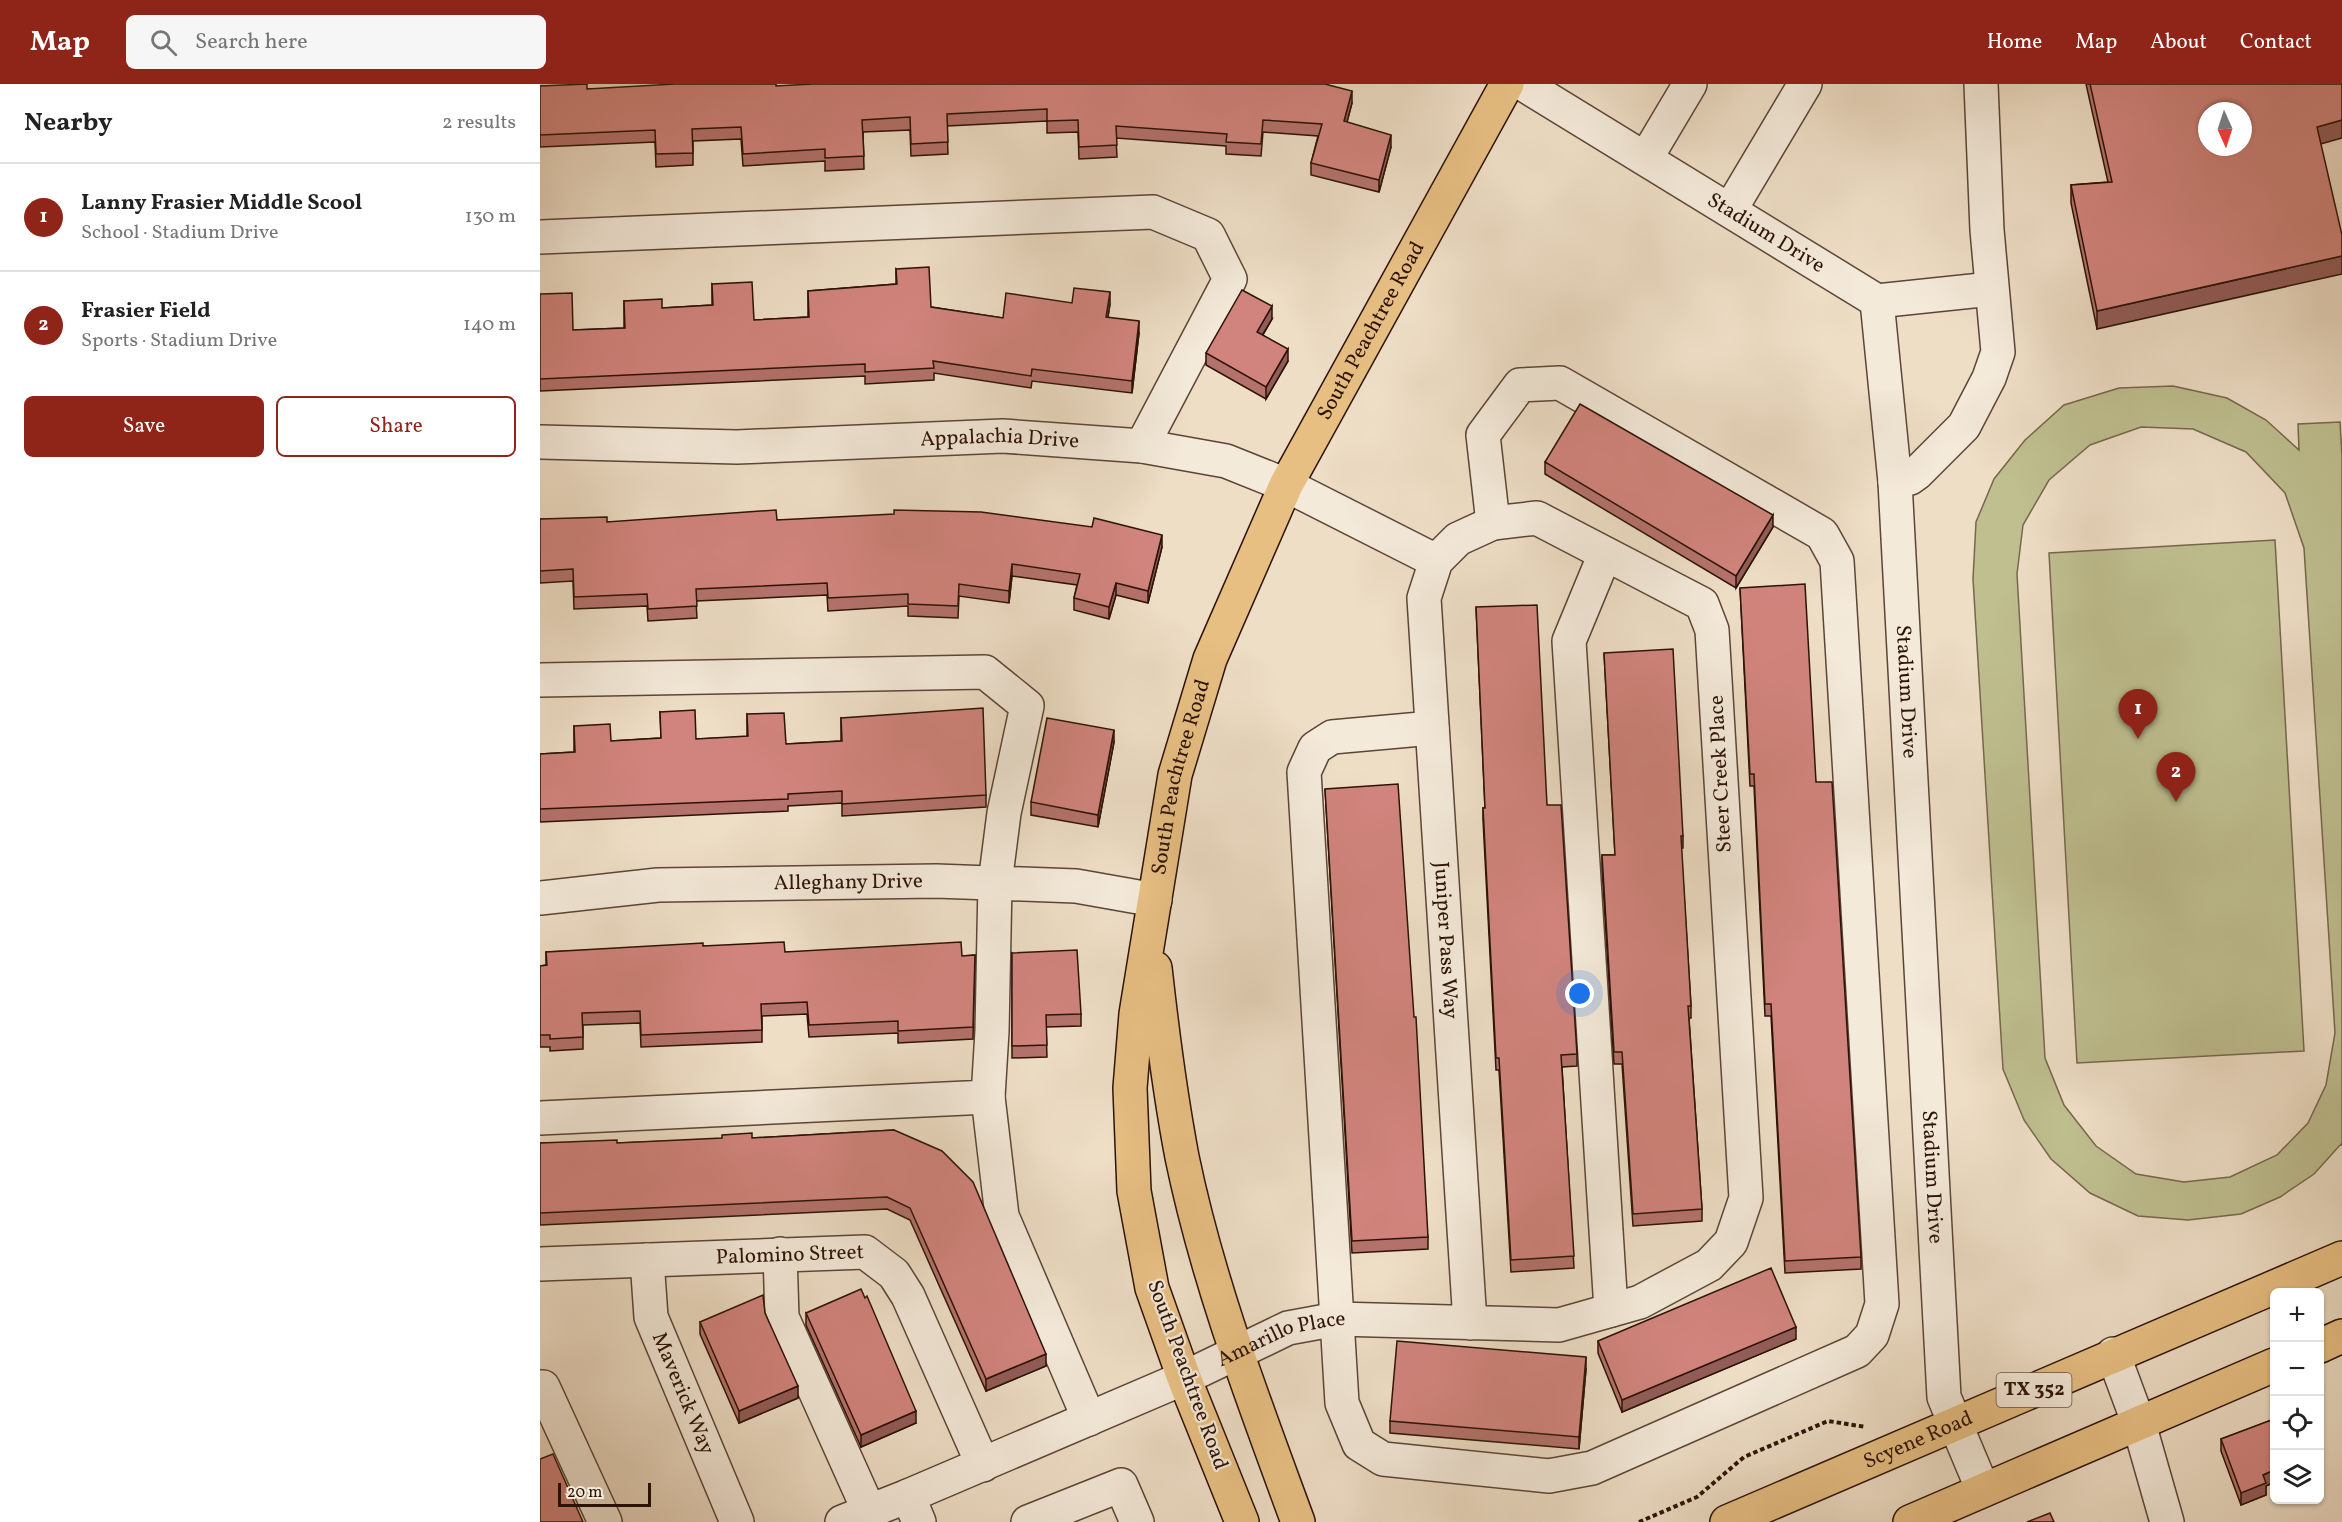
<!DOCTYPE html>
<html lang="en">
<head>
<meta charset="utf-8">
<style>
	:root { --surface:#fff; --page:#f6f6f6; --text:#222; --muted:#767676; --line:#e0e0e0; --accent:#8f2418 }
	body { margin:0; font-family:Vollkorn,serif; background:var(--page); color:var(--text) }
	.controls { position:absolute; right:18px; bottom:18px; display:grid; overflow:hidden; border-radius:9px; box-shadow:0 2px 4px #0004 }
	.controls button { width:54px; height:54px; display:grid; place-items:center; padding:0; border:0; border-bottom:2px solid var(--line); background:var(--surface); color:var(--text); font:30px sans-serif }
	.compass { position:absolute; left:1658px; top:18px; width:54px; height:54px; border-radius:50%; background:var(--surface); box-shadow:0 2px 4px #0004; rotate:177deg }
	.scale { position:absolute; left:18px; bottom:15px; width:93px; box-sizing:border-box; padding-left:6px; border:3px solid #2c1207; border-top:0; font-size:16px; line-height:21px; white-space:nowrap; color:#2c1207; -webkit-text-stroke:4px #f4eada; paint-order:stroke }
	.you { position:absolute; left:1040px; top:910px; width:21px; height:21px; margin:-15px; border:4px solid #fff; border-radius:50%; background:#1a73e8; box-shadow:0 0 0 9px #1a73e833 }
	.badge { display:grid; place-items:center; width:39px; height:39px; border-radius:50%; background:var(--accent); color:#fff; font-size:20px; font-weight:700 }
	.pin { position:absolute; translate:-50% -50px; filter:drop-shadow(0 2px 3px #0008) }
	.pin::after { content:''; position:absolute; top:32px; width:21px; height:18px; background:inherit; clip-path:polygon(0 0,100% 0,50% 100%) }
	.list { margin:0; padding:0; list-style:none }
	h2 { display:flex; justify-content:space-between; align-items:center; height:78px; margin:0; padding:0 24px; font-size:26px }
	h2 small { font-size:20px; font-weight:400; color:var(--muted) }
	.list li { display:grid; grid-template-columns:39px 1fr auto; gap:18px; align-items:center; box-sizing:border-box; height:108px; padding:0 24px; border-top:2px solid var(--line) }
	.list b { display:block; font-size:22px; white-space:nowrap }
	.list p { margin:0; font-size:20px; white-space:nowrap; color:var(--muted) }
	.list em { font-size:20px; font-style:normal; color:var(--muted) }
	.actions { display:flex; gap:12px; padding:18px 24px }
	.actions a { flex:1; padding:14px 0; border:2px solid var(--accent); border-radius:9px; text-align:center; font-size:21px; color:var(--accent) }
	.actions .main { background:var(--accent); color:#fff }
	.icon { flex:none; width:33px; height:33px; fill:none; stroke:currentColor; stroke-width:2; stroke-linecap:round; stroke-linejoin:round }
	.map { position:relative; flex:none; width:1802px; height:1438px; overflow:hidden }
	header { display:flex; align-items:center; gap:36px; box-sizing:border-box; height:84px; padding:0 30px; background:var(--accent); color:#fff }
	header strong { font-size:28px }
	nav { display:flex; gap:33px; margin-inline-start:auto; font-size:21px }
	.search { width:420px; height:54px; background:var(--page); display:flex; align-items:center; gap:15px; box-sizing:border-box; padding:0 21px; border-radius:9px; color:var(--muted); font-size:22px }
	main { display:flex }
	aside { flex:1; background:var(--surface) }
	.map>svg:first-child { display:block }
	.green { fill:#bfbf90; stroke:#76684c; stroke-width:1.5; fill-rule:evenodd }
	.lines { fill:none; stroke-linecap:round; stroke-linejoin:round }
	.minor-casing { stroke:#5c4537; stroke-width:36 }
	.major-casing { stroke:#2c1207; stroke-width:36 }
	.path { stroke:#2c1207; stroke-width:4; stroke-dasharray:4.5 3; stroke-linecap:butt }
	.minor { stroke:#f4eada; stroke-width:33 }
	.major { stroke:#e7bf83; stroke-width:33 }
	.wall { fill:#b4726c; stroke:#2c1207; stroke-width:1.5 }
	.shaded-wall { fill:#925c58; stroke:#2c1207; stroke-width:1.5 }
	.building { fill:#d1847d; stroke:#2c1207; stroke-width:1.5; fill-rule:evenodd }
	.labels { text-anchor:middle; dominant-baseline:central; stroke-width:4.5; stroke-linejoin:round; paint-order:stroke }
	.shield { fill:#f4eada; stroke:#685346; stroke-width:1.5 }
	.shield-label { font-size:20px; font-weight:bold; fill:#2c1207 }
	.street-label { font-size:21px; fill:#2c1207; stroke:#f4eada }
</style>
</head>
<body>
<header>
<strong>Map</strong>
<div class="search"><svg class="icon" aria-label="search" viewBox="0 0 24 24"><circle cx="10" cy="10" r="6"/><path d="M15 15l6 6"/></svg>Search here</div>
<nav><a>Home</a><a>Map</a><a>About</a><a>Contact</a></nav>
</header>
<main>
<aside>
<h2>Nearby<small>2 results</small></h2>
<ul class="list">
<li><span class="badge">1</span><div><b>Lanny Frasier Middle Scool</b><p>School · Stadium Drive</p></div><em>130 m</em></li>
<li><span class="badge">2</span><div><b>Frasier Field</b><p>Sports · Stadium Drive</p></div><em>140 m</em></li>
</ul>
<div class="actions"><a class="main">Save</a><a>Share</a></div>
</aside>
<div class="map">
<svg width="1802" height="1438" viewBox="0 0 1802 1438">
	<rect width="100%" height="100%" fill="#eedec6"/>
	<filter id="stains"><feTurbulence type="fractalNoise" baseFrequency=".00333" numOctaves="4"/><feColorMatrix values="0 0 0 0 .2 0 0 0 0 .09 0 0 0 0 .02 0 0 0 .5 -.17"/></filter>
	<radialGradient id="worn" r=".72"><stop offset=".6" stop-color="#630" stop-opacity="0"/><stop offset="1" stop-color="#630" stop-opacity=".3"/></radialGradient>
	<g class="green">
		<path d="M1633,302L1687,314L1726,336L1759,366L1758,340L1800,338L1802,372V1062L1801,1060L1774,1090L1740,1113L1701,1130L1648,1136L1598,1132L1550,1109L1511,1075L1484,1036L1463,985L1433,495L1436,438L1454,395L1485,356L1524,321L1579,304ZM1601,343L1653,345L1706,368L1745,409L1764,464L1795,949L1786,1001L1768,1039L1737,1071L1690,1093L1644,1098L1596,1090L1556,1062L1524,1021L1505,974L1477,490L1483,441L1509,396L1550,361Z"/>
		<path d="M1735,456L1764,967L1537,979L1509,469Z"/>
	</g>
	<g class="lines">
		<defs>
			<g id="minor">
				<path id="s1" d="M983,0L1337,217L1355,398L1404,1313L1443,1406"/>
				<path d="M1106,74L1150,0"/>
				<path d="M1190,126L1265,0"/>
				<path d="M0,153L613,128L668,151L690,195L602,362"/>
				<path d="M1337,217L1451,205"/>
				<path id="s2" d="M0,358L197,363L463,352L602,362L686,377L746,401L896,477"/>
				<path d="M1355,398L1370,394L1377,389L1424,342L1449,294L1458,268L1447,146L1441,0"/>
				<path d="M1065,470L1029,557L1071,1226"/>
				<path d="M0,596L445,588L487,622L464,729L455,799L452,947L448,1013L0,1034"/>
				<path d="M892,644L792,653L775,664L764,688L802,1319L819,1360L843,1375L1009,1392L1052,1384L1317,1267L1332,1251L1342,1220L1297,477L1282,450L1020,299L980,301L943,351L953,439"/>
				<path id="s3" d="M0,814L118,801L396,797L536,802L615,816"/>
				<path d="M448,1013L462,1132L549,1335"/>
				<path d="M240,1170L242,1233L329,1427"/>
				<path id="s4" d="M107,1176L111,1233L197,1438"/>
				<path id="s5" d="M0,1180L325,1168L354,1190L368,1212L443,1381"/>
				<path d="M1573,1270L1599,1340L1627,1438"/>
				<path d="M0,1303H3L65,1438"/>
				<path d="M368,1412L379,1438"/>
				<path id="s6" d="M302,1438L368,1412L644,1294L748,1244L797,1235L1019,1241L1100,1218L1169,1181L1191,1158L1206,1114L1172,546L1162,520L997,434L953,439L918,455L896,477L884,514L930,1239"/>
				<path d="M488,1438L581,1401L597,1438"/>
			</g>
			<g id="major">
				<path d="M615,884C622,947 630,1010 642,1073C668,1199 714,1318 758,1438"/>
				<path d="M1780,1262L1802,1252"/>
				<path id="s7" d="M702,1438L644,1294L612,1204L594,1107L590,1004L596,930L635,691L670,575L746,401L967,0"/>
				<path id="s8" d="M1187,1438C1392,1351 1596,1261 1802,1174"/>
				<path d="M1370,1438L1734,1281"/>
			</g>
		</defs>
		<use href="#minor" class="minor-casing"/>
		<use href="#major" class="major-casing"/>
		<path class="path" d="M1099,1438L1157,1413L1204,1373L1288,1337L1326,1343"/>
		<use href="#minor" class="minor"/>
		<use href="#major" class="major"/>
	</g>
	<g class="wall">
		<path d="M1546,0H1802L1781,60L1557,245L1531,119V101L1568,98Z"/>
		<path d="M0,2L47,5L236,2L812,19L807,38L851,63L839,108L771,91V79L778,52L723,48L721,72L686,70V62L576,54L577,73L539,75L538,48L507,49V37L407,42L408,70L371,72L370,46L323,48L324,85L285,87V77L203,82L201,55L153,57V81L116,83L115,58L0,63Z"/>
		<path d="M356,185L391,223L463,234L532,219L570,220L568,233L599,249L592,309L492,297L491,304L394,289V296L325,300V292L0,307V210L33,246L84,244V217L122,224L172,221V200L214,236L268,233V207L356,200Z"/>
		<path d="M732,235L723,251L748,277L726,315L666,281V269Z"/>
		<path d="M1005,378L1233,443L1196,504L1005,390Z"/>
		<path d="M0,435L67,438L237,436L622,463L608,519L576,511L569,535L534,526V514L537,501L472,492L469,519L419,512L418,534L368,532V522L288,527L287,511L156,517L157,534L108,537L107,522L34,525L33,497L0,499Z"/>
		<path d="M1200,504L1276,698L1321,1173V1185L1245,1189L1231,932H1225L1214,702H1210Z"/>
		<path d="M936,523L1007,721L1037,970V982L1022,983L1034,1184L971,1188L959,986H956L943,736V724H945Z"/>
		<path d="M1064,569L1143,752V764H1141L1151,922V934H1149L1162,1125V1137L1093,1142L1082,980H1074L1062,784V771H1075Z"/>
		<path d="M120,628L156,655L207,653V630L246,660L301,657V634L446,711V723L302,732V719L248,722V727L0,738V670L34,668V642L71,657L121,654Z"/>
		<path d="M574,658L558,743L491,731V718Z"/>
		<path d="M785,705L888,1153V1165L812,1169Z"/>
		<path d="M163,862L245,868L422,872L435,871L433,955L358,959V949L269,953L267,930L222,932V958L101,963L100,939L43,941V965L10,967V963H0V882L6,881V868Z"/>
		<path d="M472,869L541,930V942L506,943L507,973L472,974Z"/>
		<path d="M354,1046L506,1282L446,1307L370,1136L347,1125L0,1141V1059H77L212,1054Z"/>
		<path d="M225,1229L258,1314L199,1339L160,1250V1238Z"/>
		<path d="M266,1229L376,1339L321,1363L266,1241Z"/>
		<path d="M1256,1255L1082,1328L1058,1269V1257Z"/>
		<path d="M1046,1285L1039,1365L850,1349V1337Z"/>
		<path d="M1734,1335V1398L1726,1402V1411L1701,1421L1681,1367V1355Z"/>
	</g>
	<g class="shaded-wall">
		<path d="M812,7V19L804,49V37Z"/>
		<path d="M1802,36V54L1777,61V43Z"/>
		<path d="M851,51V63L839,108V96Z"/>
		<path d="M1802,172V190L1557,245V227Z"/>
		<path d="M570,208V220L566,245V233Z"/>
		<path d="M732,222V235L717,260V248Z"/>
		<path d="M599,237V249L592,309V297Z"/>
		<path d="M748,265V277L726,315V303Z"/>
		<path d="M1233,431V443L1196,504V492Z"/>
		<path d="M622,451V463L608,519V507Z"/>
		<path d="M472,480V492L469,519V507Z"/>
		<path d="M576,499V511L569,535V523Z"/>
		<path d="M574,646V658L558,743V731Z"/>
		<path d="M1256,1243V1255L1082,1328V1316Z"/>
		<path d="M506,1270V1282L446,1307V1295Z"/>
		<path d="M1046,1273V1285L1039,1365V1353Z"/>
		<path d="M258,1302V1314L199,1339V1327Z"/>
		<path d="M376,1327V1339L321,1363V1351Z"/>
		<path d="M1734,1386V1398L1726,1402V1411L1701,1421V1409L1723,1391Z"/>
	</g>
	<g class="building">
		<path d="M47,0V5L135,0H236V2L272,0H785L812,7L804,37L851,51L839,96L771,79L782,40L723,36L721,60L686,58L687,50L576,42L577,61L539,63L538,36L507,37V25L407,30L408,58L371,60L370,33L322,36L324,72L285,74V65L203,70L201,43L152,45L153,69L116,70L115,46L0,51V2Z"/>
		<path d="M1550,0H1802V36L1777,43L1802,151V172L1557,227L1531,101L1572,98ZM1667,27H1703V63H1667Z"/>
		<path d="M389,183L391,223L463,234L466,209L532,219L534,204L570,208L566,233L599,237L592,297L492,285L491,292L393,277L394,284L325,288V280L0,295V210L32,209L33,246L85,244L84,217L122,215V224L173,221L172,200L212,198L214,236L269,233L268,207L357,200L356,185Z"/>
		<path d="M702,206L732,222L717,248L748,265L726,303L666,269Z"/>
		<path d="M1040,320L1233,431L1196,492L1005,378Z"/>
		<path d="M236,426L237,436L354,430V426L441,428L552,443L554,434L622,451L608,507L576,499L569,523L534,514L540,490L472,480L469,507L419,500L418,522L368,520V510L288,514L287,499L156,505L157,522L108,525L107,510L34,513L33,485L0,487V435L67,433V438Z"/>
		<path d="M1265,500L1276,698H1292L1321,1173L1245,1177L1231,920H1225L1214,690H1210L1200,504Z"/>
		<path d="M997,521L1007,721H1021L1037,970L1021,971L1034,1172L971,1176L959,974H956L943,724H945L936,523Z"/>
		<path d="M1133,565L1143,752H1141L1151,922H1148L1162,1125L1093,1130L1082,968H1074L1062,771H1075L1064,569Z"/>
		<path d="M443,624L446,711L302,720V707L248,710V715L0,725V670L35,668L34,642L70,640L71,657L121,654L120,628L155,626L156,655L208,652L207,630L244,629L246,660L302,657L301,634Z"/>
		<path d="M507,634L574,646L558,731L491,718Z"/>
		<path d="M858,700L874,933H876L888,1153L812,1157L785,705Z"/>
		<path d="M244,858L245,868L421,858L422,872L435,871L433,943L358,947V937L269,941L267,918L221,920L222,946L101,951L100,927L42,929L43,953L10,955V951H0V882L7,881L6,868L163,859V862Z"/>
		<path d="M537,866L541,930L506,931L507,961L472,962V869Z"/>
		<path d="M354,1046L402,1067L433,1098L506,1270L446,1295L370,1124L347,1113L0,1129V1059L77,1056V1059L182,1054V1051L212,1049V1054Z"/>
		<path d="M1231,1184L1256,1243L1082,1316L1058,1257Z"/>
		<path d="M321,1205L325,1214L327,1212L376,1327L321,1351L266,1229Z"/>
		<path d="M223,1211L225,1229L258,1302L199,1327L160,1238Z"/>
		<path d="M857,1257L1046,1273L1039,1353L850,1337Z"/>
		<path d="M1734,1335V1386L1723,1391L1726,1399L1701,1409L1681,1355Z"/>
		<path d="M13,1370L43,1438H0V1375Z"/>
		<path d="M1510,1429L1514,1438H1487Z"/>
	</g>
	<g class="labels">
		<rect class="shield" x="1456.5" y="1289" width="75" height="34" rx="4.5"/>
		<g class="shield-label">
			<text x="1494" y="1306">TX 352</text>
		</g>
		<g class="street-label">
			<text stroke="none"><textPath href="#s1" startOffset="285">Stadium Drive</textPath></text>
			<text stroke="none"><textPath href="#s7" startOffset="1256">South Peachtree Road</textPath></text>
			<text stroke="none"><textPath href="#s2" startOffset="460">Appalachia Drive</textPath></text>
			<text stroke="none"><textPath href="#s1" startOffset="807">Stadium Drive</textPath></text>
			<text transform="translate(1181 690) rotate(-93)">Steer Creek Place</text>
			<text stroke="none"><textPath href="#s7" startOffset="768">South Peachtree Road</textPath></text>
			<text stroke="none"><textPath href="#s3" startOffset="309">Alleghany Drive</textPath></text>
			<text stroke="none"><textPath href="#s6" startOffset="2278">Juniper Pass Way</textPath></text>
			<text stroke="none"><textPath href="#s1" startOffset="1293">Stadium Drive</textPath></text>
			<text stroke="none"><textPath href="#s5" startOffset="250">Palomino Street</textPath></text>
			<text stroke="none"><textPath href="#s6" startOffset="477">Amarillo Place</textPath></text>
			<text transform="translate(647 1291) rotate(70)">South Peachtree Road</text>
			<text stroke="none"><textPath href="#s4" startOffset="140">Maverick Way</textPath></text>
			<text stroke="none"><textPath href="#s8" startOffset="208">Scyene Road</textPath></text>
		</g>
	</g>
	<rect width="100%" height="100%" filter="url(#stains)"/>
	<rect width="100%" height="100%" fill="url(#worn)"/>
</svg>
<div class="controls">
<button>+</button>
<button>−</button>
<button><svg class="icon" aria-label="locate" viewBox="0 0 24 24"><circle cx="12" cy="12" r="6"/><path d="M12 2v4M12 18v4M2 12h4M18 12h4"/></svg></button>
<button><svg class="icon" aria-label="layers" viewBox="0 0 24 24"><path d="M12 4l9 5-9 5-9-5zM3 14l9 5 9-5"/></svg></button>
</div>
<svg class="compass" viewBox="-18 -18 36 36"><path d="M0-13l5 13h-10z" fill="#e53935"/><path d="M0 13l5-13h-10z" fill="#767676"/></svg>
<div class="scale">20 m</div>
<div class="you"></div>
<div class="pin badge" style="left:1598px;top:655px">1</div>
<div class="pin badge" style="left:1636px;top:718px">2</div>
</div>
</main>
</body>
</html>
